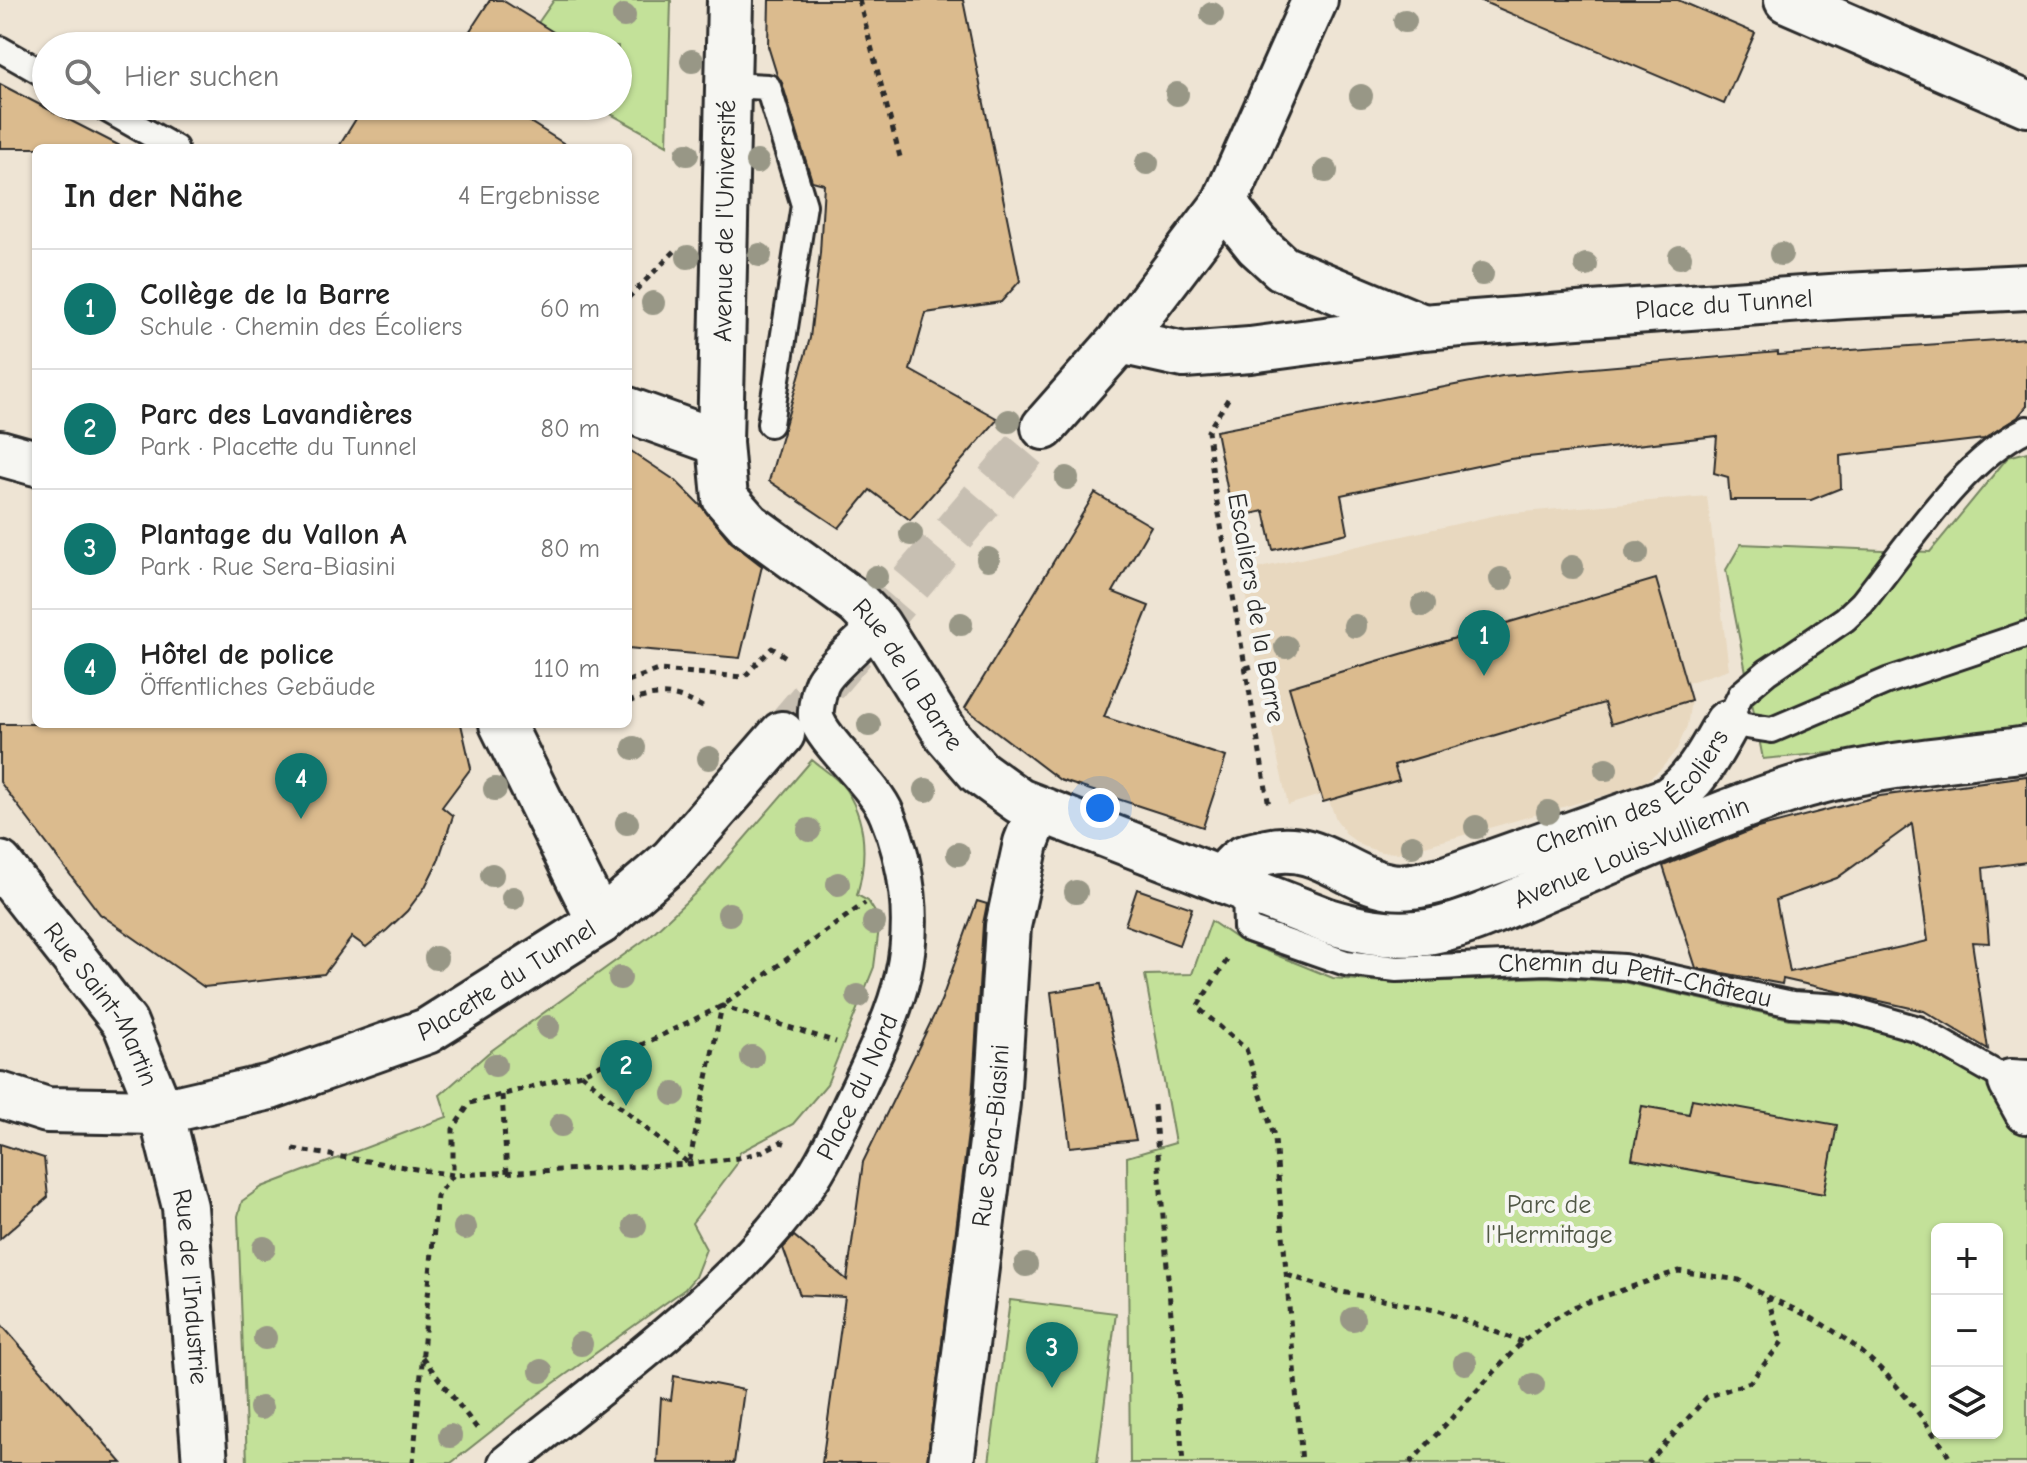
<!DOCTYPE html>
<html lang="de">
<head>
<meta charset="utf-8">
<style>
	:root { --surface:#fff; --page:#f6f6f6; --text:#222; --muted:#767676; --line:#e0e0e0; --accent:#0f766e }
	body { margin:0; font-family:"Comic Neue",sans-serif; background:var(--page); color:var(--text) }
	.controls { position:absolute; right:24px; bottom:24px; display:grid; overflow:hidden; border-radius:12px; box-shadow:0 2px 6px #0004 }
	.controls button { width:72px; height:72px; display:grid; place-items:center; padding:0; border:0; border-bottom:2px solid var(--line); background:var(--surface); color:var(--text); font:40px sans-serif }
	.you { position:absolute; left:1100px; top:808px; width:28px; height:28px; margin:-20px; border:6px solid #fff; border-radius:50%; background:#1a73e8; box-shadow:0 0 0 12px #1a73e833 }
	.badge { display:grid; place-items:center; width:52px; height:52px; border-radius:50%; background:var(--accent); color:#fff; font-size:26px; font-weight:700 }
	.pin { position:absolute; translate:-50% -66px; filter:drop-shadow(0 2px 4px #0008) }
	.pin::after { content:''; position:absolute; top:42px; width:28px; height:24px; background:inherit; clip-path:polygon(0 0,100% 0,50% 100%) }
	.list { margin:0; padding:0; list-style:none }
	h2 { display:flex; justify-content:space-between; align-items:center; height:104px; margin:0; padding:0 32px; font-size:34px }
	h2 small { font-size:26px; font-weight:400; color:var(--muted) }
	.list li { display:grid; grid-template-columns:52px 1fr auto; gap:24px; align-items:center; box-sizing:border-box; height:120px; padding:0 32px; border-top:2px solid var(--line) }
	.list b { display:block; font-size:30px; white-space:nowrap }
	.list p { margin:0; font-size:26px; white-space:nowrap; color:var(--muted) }
	.list em { font-size:26px; font-style:normal; color:var(--muted) }
	.icon { flex:none; width:44px; height:44px; fill:none; stroke:currentColor; stroke-width:2; stroke-linecap:round; stroke-linejoin:round }
	.map { position:relative; flex:none; width:2027px; height:1463px; overflow:hidden }
	.search { position:absolute; background:var(--surface); box-shadow:0 2px 6px #0004; left:32px; top:32px; width:600px; height:88px; display:flex; align-items:center; gap:20px; box-sizing:border-box; padding:0 28px; border-radius:44px; color:var(--muted); font-size:30px }
	.panel { position:absolute; background:var(--surface); box-shadow:0 2px 6px #0004; left:32px; top:144px; width:600px; height:584px; border-radius:12px }
	.map>svg:first-child { display:block }
	.built { fill:#e8d8bf }
	.green { fill:#c3e199; stroke:#778662; stroke-width:2; fill-rule:evenodd }
	.building { fill:#dbbb8e; stroke:#2b2b2b; stroke-width:2; fill-rule:evenodd }
	.lines { fill:none; stroke-linecap:round; stroke-linejoin:round }
	.secondary-tunnel { stroke:#c7bfb2; stroke-width:44; stroke-dasharray:44 22; stroke-linecap:butt }
	.service-casing { stroke:#2b2b2b; stroke-width:30 }
	.pedestrian-casing { stroke:#2b2b2b; stroke-width:40 }
	.minor-casing { stroke:#2b2b2b; stroke-width:50 }
	.tertiary-casing { stroke:#2b2b2b; stroke-width:50 }
	.secondary-casing { stroke:#2b2b2b; stroke-width:50 }
	.path { stroke:#2b2b2b; stroke-width:5; stroke-dasharray:6 6; stroke-linecap:butt }
	.service { stroke:#f6f6f2; stroke-width:24 }
	.pedestrian { stroke:#f6f6f2; stroke-width:34 }
	.minor { stroke:#f6f6f2; stroke-width:44 }
	.tertiary { stroke:#f6f6f2; stroke-width:44 }
	.secondary { stroke:#f6f6f2; stroke-width:44 }
	.tree { fill:#989786 }
	.labels { text-anchor:middle; dominant-baseline:central; stroke-width:8; stroke-linejoin:round; paint-order:stroke }
	.street-label { font-size:26px; fill:#2b2b2b; stroke:#f6f6f2 }
	.park-label { font-size:26px; fill:#515846; stroke:#f6f6f2 }
</style>
</head>
<body>
<div class="map">
<svg width="2027" height="1463" viewBox="0 0 2027 1463">
	<rect width="100%" height="100%" fill="#eee4d4"/>
	<filter id="ink" filterUnits="userSpaceOnUse"><feTurbulence type="fractalNoise" baseFrequency=".0125" numOctaves="2"/><feDisplacementMap in="SourceGraphic" scale="16" xChannelSelector="R" yChannelSelector="G"/><feConvolveMatrix kernelMatrix="1 2 1 2 8 2 1 2 1" color-interpolation-filters="sRGB"/></filter>
	<g filter="url(#ink)">
		<path class="built" d="M1707,496L1729,669L1687,683L1691,700L1687,726L1677,749L1661,769L1641,785L1400,853L1381,852L1362,846L1347,835L1336,819L1329,801L1322,802L1320,795L1288,805L1257,665L1242,572L1501,514Z"/>
		<g class="green">
			<path d="M554,0H671L667,145L598,107L618,106V46H575L538,23Z"/>
			<path d="M2027,452V728L1861,750L1763,759L1726,570L1741,544L1930,552L2008,457Z"/>
			<path d="M812,760C823,769 838,778 846,790C867,822 867,859 857,895L868,901L880,920L874,967L827,1084L793,1124L740,1152L736,1165L692,1223L706,1249L695,1277L685,1289L536,1396L451,1463H247L238,1216L242,1201L262,1187L447,1117L440,1095L488,1053L650,936L706,883Z"/>
			<path d="M1211,921L1239,940L1333,978L1397,983L1546,977L1623,982L1790,1019L1840,1022L1908,1036L2004,1088L2027,1130V1463H1130L1127,1157L1175,1143L1145,975L1192,974ZM1937,1229H1997V1433H1937Z"/>
			<path d="M1010,1300L1116,1313L1097,1463H989Z"/>
		</g>
		<g class="building">
			<path d="M490,0H502L566,40L563,46H460Z"/>
			<path d="M769,0H963L1020,281L1001,302L926,313L910,370L998,419L910,520L870,490L839,528L769,481L810,338L820,253L824,184L812,181L782,83L777,75L768,46Z"/>
			<path d="M1479,0H1678L1755,33L1724,104Z"/>
			<path d="M0,84L46,108L124,148H0Z"/>
			<path d="M364,106H525L519,115L571,148H338Z"/>
			<path d="M2027,338V406L2018,417L1984,439L1840,456L1841,488L1811,500H1730L1728,477L1714,473L1717,436L1510,459L1341,495L1348,533L1273,550L1264,511L1233,518L1216,431L1502,376L1778,352V355Z"/>
			<path d="M628,449L676,481L703,508L731,542L762,566L740,658L628,648Z"/>
			<path d="M1095,493L1151,526L1113,592L1149,606L1104,717L1226,757L1203,827L1060,780L965,708Z"/>
			<path d="M1656,579L1691,700L1611,724L1604,703L1394,765L1399,780L1323,802L1289,687Z"/>
			<path d="M0,724H461L471,768L442,807L453,816L438,861L425,887L407,911L387,930L366,947L352,937L324,974L204,987L100,914L0,782Z"/>
			<path d="M2027,776V862L1983,868L1989,943L1972,942L1988,1049L1924,1011L1783,979L1782,984L1696,968L1663,866L1754,829L1880,796ZM1912,824L1928,941L1790,972L1776,900L1837,878Z"/>
			<path d="M1137,889L1192,908L1179,945L1125,925Z"/>
			<path d="M977,901L987,904L983,924L972,1101L927,1463H822L845,1297L800,1295L783,1248L794,1236L847,1280L863,1162L941,1001Z"/>
			<path d="M1101,984L1136,1140L1070,1147L1051,992Z"/>
			<path d="M1692,1099L1837,1125L1824,1194L1632,1159L1642,1106L1689,1114Z"/>
			<path d="M0,1144L44,1158L48,1197L0,1239Z"/>
			<path d="M0,1323L122,1463H0Z"/>
			<path d="M674,1376L744,1390L734,1463H657L661,1398L671,1400Z"/>
		</g>
		<g class="lines">
			<path class="secondary-tunnel" d="M782,734L1044,427"/>
			<defs>
				<g id="service">
					<path d="M0,49L46,75"/>
					<path d="M728,85L768,87L804,205L770,424"/>
					<path d="M101,106L175,148"/>
					<path d="M2027,429C1963,459 1907,547 1862,603L1845,619L1767,672L1741,694L1727,723L1772,730L1887,681L2027,634"/>
					<path id="s1" d="M1245,889L1246,928L1346,963L1397,969L1546,962L1624,967L1792,1004L1842,1007L1918,1029L2011,1082"/>
				</g>
				<g id="pedestrian">
					<path id="s2" d="M506,1463C607,1381 729,1296 805,1189C827,1158 842,1122 859,1087C876,1051 894,1014 903,975C915,922 908,865 887,815C875,784 822,742 816,717C815,710 819,687 823,681C829,669 866,637 878,625"/>
				</g>
				<g id="minor">
					<path id="s3" d="M730,0L720,443L725,498L749,525L858,604L878,625L947,735L979,772L1019,801L1328,921C1358,930 1386,936 1418,933C1458,930 1507,905 1544,889C1625,856 1704,818 1787,791C1863,765 1948,760 2027,749"/>
					<path d="M628,410L720,443"/>
					<path d="M0,453L36,463"/>
					<path d="M502,724L600,922"/>
					<path id="s4" d="M1222,880C1239,857 1240,858 1267,852C1318,840 1345,879 1390,886C1408,889 1428,883 1445,879L1668,800C1697,780 1710,753 1727,723"/>
					<path d="M2027,1083L2011,1082L2027,1111"/>
					<path id="s5" d="M161,1112L185,1207L205,1463"/>
					<path id="s6" d="M951,1463L997,1103L1008,926L1026,843L1039,810"/>
				</g>
				<g id="tertiary">
					<path id="s7" d="M0,864L125,1023L161,1112"/>
				</g>
				<g id="secondary">
					<path d="M1787,0L2027,104"/>
					<path d="M1224,204L1257,245L1282,268L1421,326"/>
					<path id="s8" d="M1120,341L1184,355L1250,350L1423,327L1564,316L1845,296L2027,287"/>
					<path d="M1044,427L1120,341L1224,204L1315,0"/>
					<path id="s9" d="M0,1095L47,1110L161,1112L270,1087L427,1031L600,922L672,860L782,734"/>
				</g>
			</defs>
			<use href="#service" class="service-casing"/>
			<use href="#pedestrian" class="pedestrian-casing"/>
			<use href="#minor" class="minor-casing"/>
			<use href="#tertiary" class="tertiary-casing"/>
			<use href="#secondary" class="secondary-casing"/>
			<g class="path">
				<path d="M859,0L900,157"/>
				<path d="M628,298L675,251"/>
				<path d="M1228,399L1208,431L1214,485L1269,806"/>
				<path d="M1246,668L1257,665"/>
				<path d="M628,681L658,670L744,677L772,648L789,659"/>
				<path d="M628,702C661,690 678,693 708,710"/>
				<path d="M1227,960L1197,1007L1246,1049L1275,1139L1302,1463"/>
				<path d="M581,1074L689,1164L722,1006L836,1042"/>
				<path d="M502,1095L507,1173"/>
				<path d="M1154,1105L1183,1463"/>
				<path d="M293,1149L453,1175L689,1164L738,1158L761,1152L781,1142L787,1144"/>
				<path d="M1287,1275L1337,1291L1440,1311L1522,1342"/>
				<path d="M1767,1297C1837,1326 1881,1360 1925,1422C1934,1435 1945,1448 1952,1463"/>
				<path d="M422,1357L479,1431"/>
				<path d="M413,1463L437,1196L453,1175V1129L470,1103L581,1074L722,1006L865,903"/>
				<path d="M1410,1463L1522,1342L1548,1322L1576,1306L1678,1271L1739,1280L1767,1297L1782,1342L1750,1382L1707,1397L1648,1463"/>
			</g>
			<use href="#service" class="service"/>
			<use href="#pedestrian" class="pedestrian"/>
			<use href="#minor" class="minor"/>
			<use href="#tertiary" class="tertiary"/>
			<use href="#secondary" class="secondary"/>
		</g>
		<g class="tree">
			<circle cx="1212" cy="14" r="12"/>
			<circle cx="624" cy="16" r="12"/>
			<circle cx="1405" cy="21" r="12"/>
			<circle cx="692" cy="61" r="12"/>
			<circle cx="1177" cy="94" r="12"/>
			<circle cx="1361" cy="96" r="12"/>
			<circle cx="687" cy="154" r="12"/>
			<circle cx="757" cy="162" r="12"/>
			<circle cx="1147" cy="163" r="12"/>
			<circle cx="1326" cy="171" r="12"/>
			<circle cx="1781" cy="254" r="12"/>
			<circle cx="760" cy="255" r="12"/>
			<circle cx="688" cy="257" r="12"/>
			<circle cx="1680" cy="257" r="12"/>
			<circle cx="1586" cy="265" r="12"/>
			<circle cx="1482" cy="274" r="12"/>
			<circle cx="653" cy="303" r="12"/>
			<circle cx="1009" cy="421" r="12"/>
			<circle cx="1067" cy="478" r="12"/>
			<circle cx="911" cy="534" r="12"/>
			<circle cx="1637" cy="553" r="12"/>
			<circle cx="988" cy="559" r="12"/>
			<circle cx="1572" cy="567" r="12"/>
			<circle cx="876" cy="577" r="12"/>
			<circle cx="1501" cy="579" r="12"/>
			<circle cx="1423" cy="605" r="12"/>
			<circle cx="961" cy="624" r="12"/>
			<circle cx="1355" cy="626" r="12"/>
			<circle cx="1286" cy="647" r="12"/>
			<circle cx="869" cy="725" r="12"/>
			<circle cx="634" cy="748" r="12"/>
			<circle cx="709" cy="758" r="12"/>
			<circle cx="1606" cy="769" r="12"/>
			<circle cx="495" cy="789" r="12"/>
			<circle cx="926" cy="790" r="12"/>
			<circle cx="1548" cy="812" r="12"/>
			<circle cx="627" cy="823" r="12"/>
			<circle cx="1476" cy="827" r="12"/>
			<circle cx="809" cy="830" r="12"/>
			<circle cx="1412" cy="846" r="12"/>
			<circle cx="958" cy="854" r="12"/>
			<circle cx="492" cy="875" r="12"/>
			<circle cx="838" cy="884" r="12"/>
			<circle cx="1076" cy="892" r="12"/>
			<circle cx="513" cy="898" r="12"/>
			<circle cx="729" cy="914" r="12"/>
			<circle cx="874" cy="923" r="12"/>
			<circle cx="436" cy="958" r="12"/>
			<circle cx="620" cy="978" r="12"/>
			<circle cx="858" cy="996" r="12"/>
			<circle cx="548" cy="1027" r="12"/>
			<circle cx="752" cy="1057" r="12"/>
			<circle cx="495" cy="1065" r="12"/>
			<circle cx="674" cy="1094" r="12"/>
			<circle cx="561" cy="1125" r="12"/>
			<circle cx="635" cy="1226" r="12"/>
			<circle cx="465" cy="1228" r="12"/>
			<circle cx="264" cy="1248" r="12"/>
			<circle cx="1026" cy="1265" r="12"/>
			<circle cx="1353" cy="1319" r="12"/>
			<circle cx="265" cy="1338" r="12"/>
			<circle cx="581" cy="1344" r="12"/>
			<circle cx="1465" cy="1363" r="12"/>
			<circle cx="541" cy="1371" r="12"/>
			<circle cx="1533" cy="1385" r="12"/>
			<circle cx="261" cy="1408" r="12"/>
			<circle cx="450" cy="1436" r="12"/>
		</g>
	</g>
	<g class="labels">
		<g class="street-label">
			<text transform="translate(725 221) rotate(-89)">Avenue de l'Université</text>
			<text stroke="none"><textPath href="#s8" startOffset="608">Place du Tunnel</textPath></text>
			<text transform="translate(1256 608) rotate(80)">Escaliers de la Barre</text>
			<text stroke="none"><textPath href="#s3" startOffset="756">Rue de la Barre</textPath></text>
			<text stroke="none"><textPath href="#s4" startOffset="452">Chemin des Écoliers</textPath></text>
			<text stroke="none"><textPath href="#s3" startOffset="1578">Avenue Louis-Vulliemin</textPath></text>
			<text stroke="none"><textPath href="#s9" startOffset="536">Placette du Tunnel</textPath></text>
			<text stroke="none"><textPath href="#s1" startOffset="436">Chemin du Petit-Château</textPath></text>
			<text stroke="none"><textPath href="#s7" startOffset="174">Rue Saint-Martin</textPath></text>
			<text stroke="none"><textPath href="#s2" startOffset="522">Place du Nord</textPath></text>
			<text stroke="none"><textPath href="#s6" startOffset="330">Rue Sera-Biasini</textPath></text>
			<text stroke="none"><textPath href="#s5" startOffset="178">Rue de l'Industrie</textPath></text>
		</g>
		<g class="park-label">
			<text x="1549" y="1205">Parc de<tspan x="1549" dy="30">l'Hermitage</tspan></text>
		</g>
	</g>
</svg>
<div class="controls">
<button>+</button>
<button>−</button>
<button><svg class="icon" aria-label="layers" viewBox="0 0 24 24"><path d="M12 4l9 5-9 5-9-5zM3 14l9 5 9-5"/></svg></button>
</div>
<div class="you"></div>
<div class="pin badge" style="left:1484px;top:676px">1</div>
<div class="pin badge" style="left:626px;top:1106px">2</div>
<div class="pin badge" style="left:1052px;top:1388px">3</div>
<div class="pin badge" style="left:301px;top:819px">4</div>
<div class="search"><svg class="icon" aria-label="search" viewBox="0 0 24 24"><circle cx="10" cy="10" r="6"/><path d="M15 15l6 6"/></svg>Hier suchen</div>
<section class="panel">
<h2>In der Nähe<small>4 Ergebnisse</small></h2>
<ul class="list">
<li><span class="badge">1</span><div><b>Collège de la Barre</b><p>Schule · Chemin des Écoliers</p></div><em>60 m</em></li>
<li><span class="badge">2</span><div><b>Parc des Lavandières</b><p>Park · Placette du Tunnel</p></div><em>80 m</em></li>
<li><span class="badge">3</span><div><b>Plantage du Vallon A</b><p>Park · Rue Sera-Biasini</p></div><em>80 m</em></li>
<li><span class="badge">4</span><div><b>Hôtel de police</b><p>Öffentliches Gebäude</p></div><em>110 m</em></li>
</ul>
</section>
</div>
</body>
</html>
